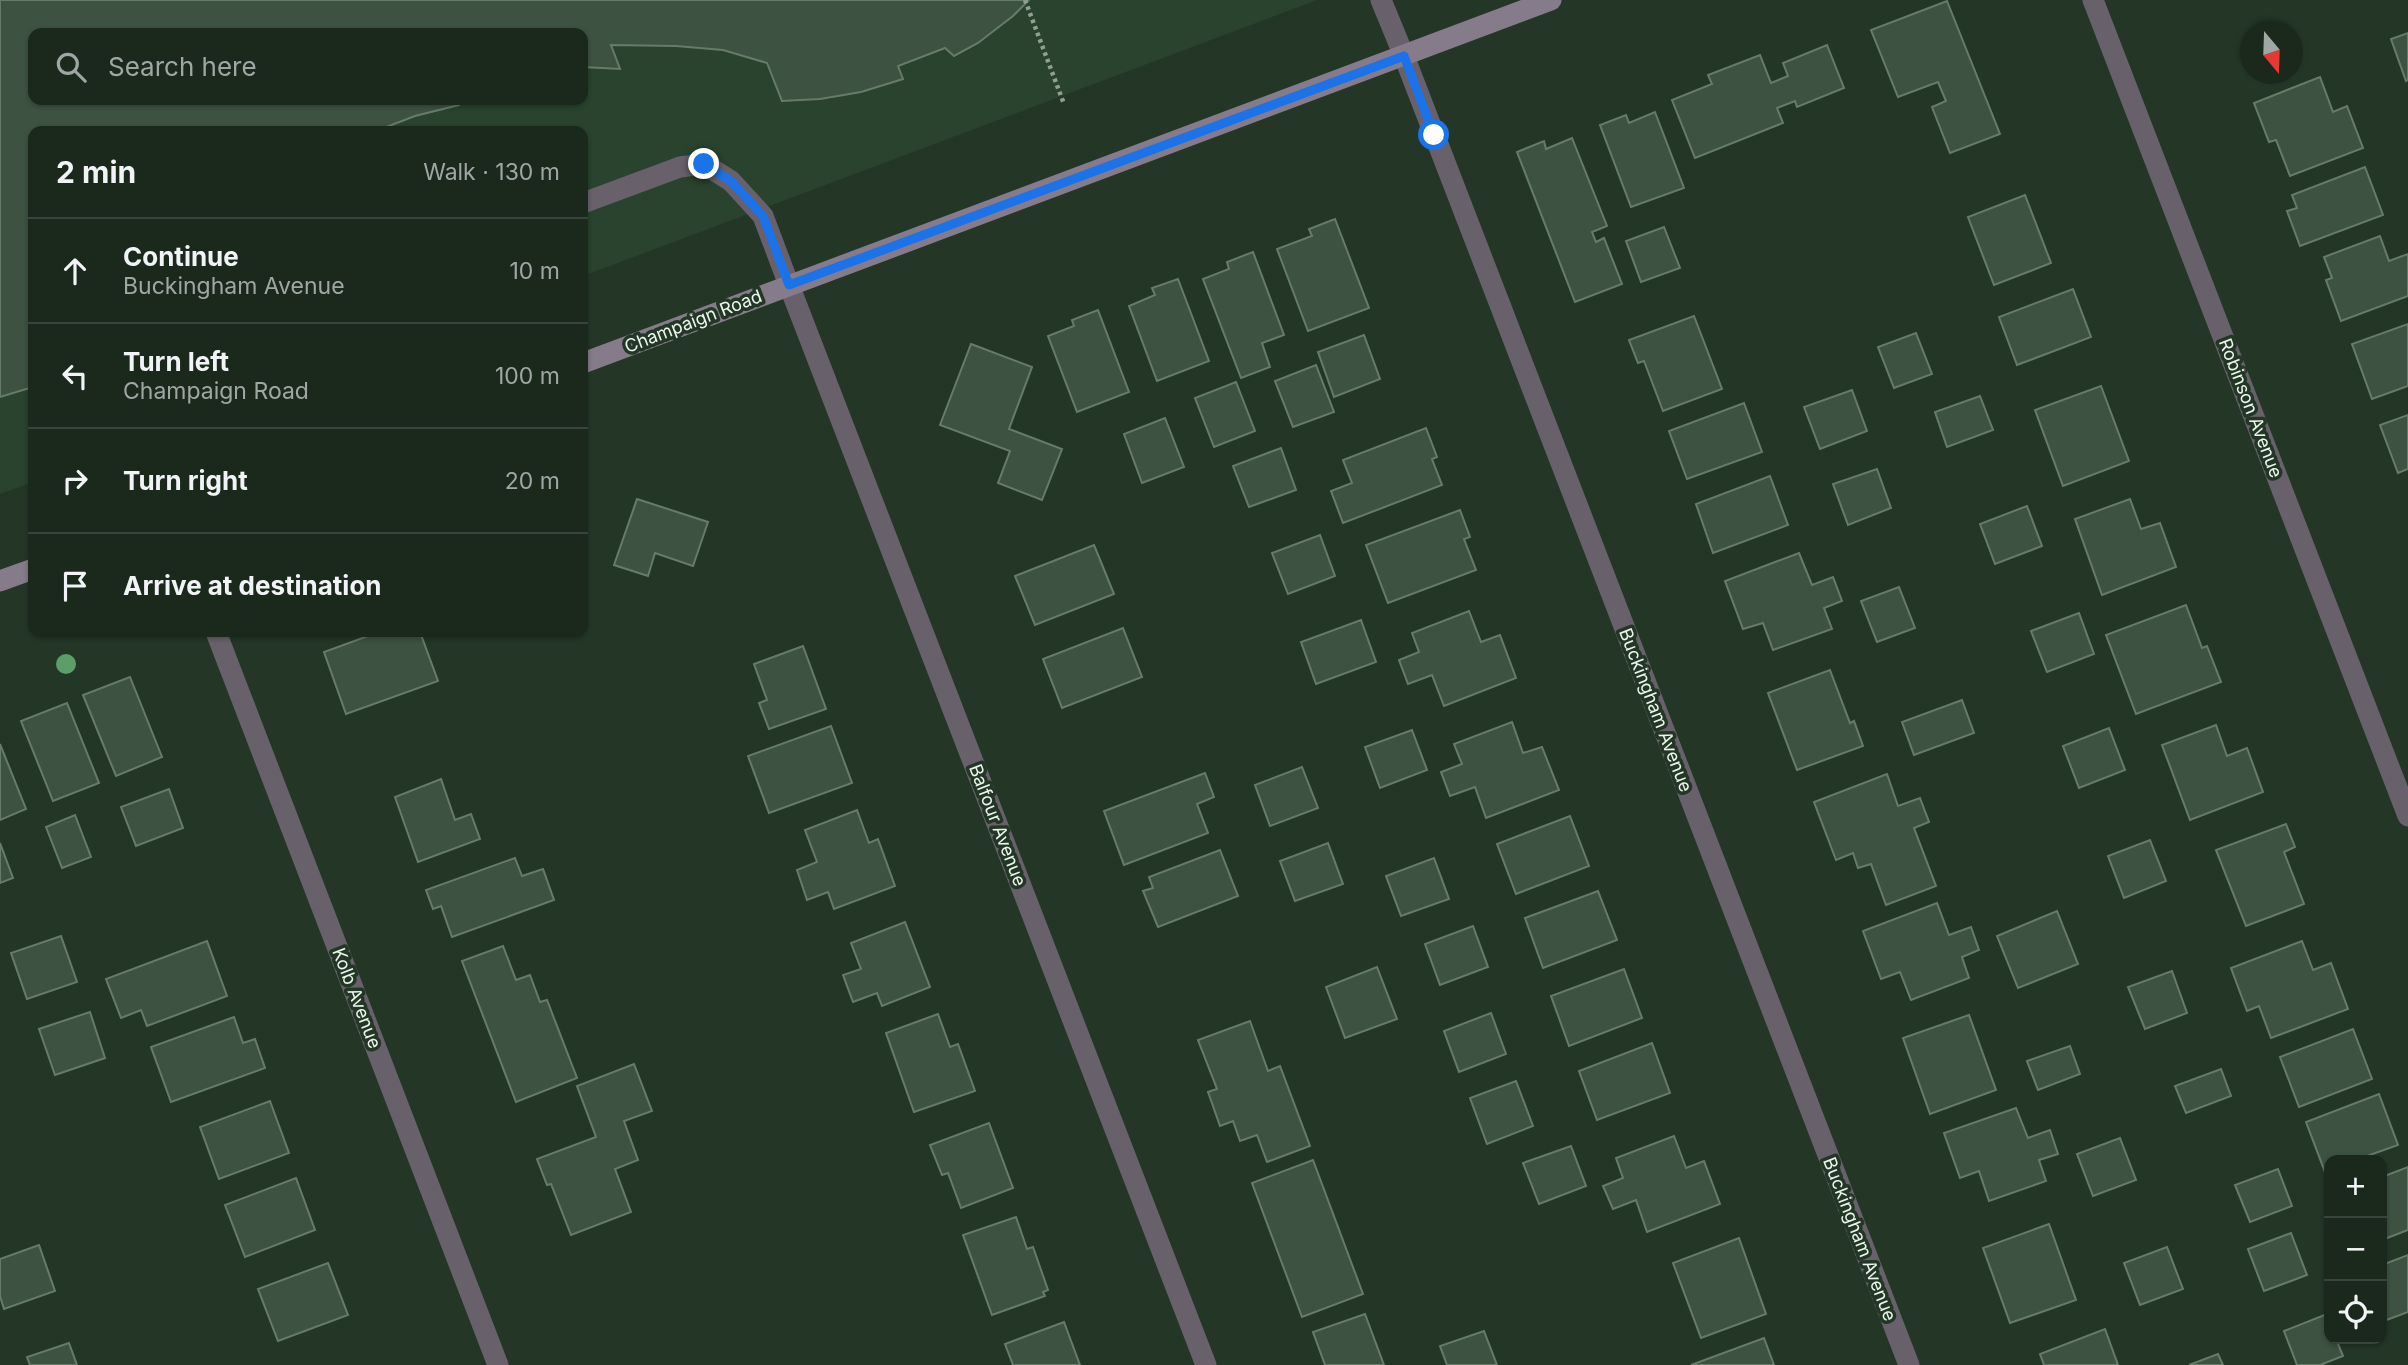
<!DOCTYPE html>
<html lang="en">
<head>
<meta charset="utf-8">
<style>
	:root { --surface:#1b291d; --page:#28352a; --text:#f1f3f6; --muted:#a0a6a4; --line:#39453b }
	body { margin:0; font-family:Inter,sans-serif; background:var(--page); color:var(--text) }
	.controls { position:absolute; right:21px; bottom:21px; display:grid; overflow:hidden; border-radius:14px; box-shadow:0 2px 5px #0004 }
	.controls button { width:63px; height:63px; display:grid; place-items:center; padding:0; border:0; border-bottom:2px solid var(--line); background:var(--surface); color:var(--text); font:35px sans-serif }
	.compass { position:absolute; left:2240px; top:21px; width:63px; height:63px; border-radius:50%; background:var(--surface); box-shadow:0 2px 5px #0004; rotate:161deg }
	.stop { position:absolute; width:21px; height:21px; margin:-16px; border:5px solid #1a73e8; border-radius:50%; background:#fff }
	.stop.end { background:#1a73e8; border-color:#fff; box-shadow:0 2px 7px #0008 }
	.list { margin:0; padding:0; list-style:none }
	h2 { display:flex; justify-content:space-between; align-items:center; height:91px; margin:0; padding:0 28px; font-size:30px }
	h2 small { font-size:23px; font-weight:400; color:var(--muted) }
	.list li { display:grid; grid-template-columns:46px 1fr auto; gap:21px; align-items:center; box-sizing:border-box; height:105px; padding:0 28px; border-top:2px solid var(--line) }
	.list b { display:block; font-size:26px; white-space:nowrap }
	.list p { margin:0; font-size:23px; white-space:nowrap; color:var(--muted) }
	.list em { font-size:23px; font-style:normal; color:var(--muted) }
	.icon { flex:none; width:38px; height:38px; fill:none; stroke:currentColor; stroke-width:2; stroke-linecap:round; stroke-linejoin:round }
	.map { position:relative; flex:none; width:2408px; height:1365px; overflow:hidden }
	.search { position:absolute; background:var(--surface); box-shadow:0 2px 5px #0004; left:28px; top:28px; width:560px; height:77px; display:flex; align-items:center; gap:18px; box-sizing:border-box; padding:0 24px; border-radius:14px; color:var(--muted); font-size:26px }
	.panel { position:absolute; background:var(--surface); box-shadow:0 2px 5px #0004; left:28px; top:126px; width:560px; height:511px; border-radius:14px }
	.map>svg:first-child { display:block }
	.built { fill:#29432e; fill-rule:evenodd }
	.building { fill:#3e5241; stroke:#667c69; stroke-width:2 }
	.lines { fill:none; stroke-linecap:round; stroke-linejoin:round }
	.path { stroke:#91a093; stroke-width:4.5; stroke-dasharray:3.5 3.5; stroke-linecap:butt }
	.lane { stroke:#68616b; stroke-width:21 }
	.street { stroke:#68616b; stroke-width:21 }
	.secondary { stroke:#857b8a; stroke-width:21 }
	.tree { fill:#5c9e68 }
	.route { stroke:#1a73e8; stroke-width:9 }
	.labels { text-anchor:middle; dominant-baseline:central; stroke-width:7; stroke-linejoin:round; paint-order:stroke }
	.street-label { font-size:18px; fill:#ebf7ec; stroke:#243727 }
</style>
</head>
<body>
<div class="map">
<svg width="2408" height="1365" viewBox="0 0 2408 1365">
	<rect width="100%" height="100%" fill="#243727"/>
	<path class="built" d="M0,0H1317L583,276V131H33V482L0,494ZM33,33H583V100H33Z"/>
	<g class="building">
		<path d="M0,0H1029L1013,16L978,43L954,56L945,48L898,66L903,79L861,92L820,99L782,101L767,63L723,50L676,46L611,45L620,69L583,67V33H33V100H457L459,105L415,116L376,131H33V364L29,366L33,378V387L0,397Z"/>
		<path d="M1947,1L2000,134L1950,153L1932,107L1946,101L1938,82L1898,97L1871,30Z"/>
		<path d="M2408,33V80L2406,81L2391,39Z"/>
		<path d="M1827,45L1844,88L1797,107L1795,101L1777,108L1783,123L1695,158L1672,100L1712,84L1708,75L1760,55L1771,83L1788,76L1783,63Z"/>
		<path d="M2320,77L2333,112L2347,106L2363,148L2290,176L2276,140L2269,142L2254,103Z"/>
		<path d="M1655,112L1684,188L1631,207L1600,125L1626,115L1629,123Z"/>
		<path d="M1572,138L1607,226L1592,232L1596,242L1604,238L1622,284L1575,302L1517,152L1544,141L1546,149Z"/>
		<path d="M2365,167L2383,215L2300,246L2287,211L2297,208L2292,195Z"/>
		<path d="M2025,195L2051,263L1994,285L1968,217Z"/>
		<path d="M1335,219L1369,308L1308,331L1277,249L1312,236L1309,229Z"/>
		<path d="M1664,227L1680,268L1641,282L1626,241Z"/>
		<path d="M2380,236L2389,261L2408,254V296L2341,321L2326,280L2332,278L2324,257Z"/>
		<path d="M1253,252L1284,335L1262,343L1270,367L1241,378L1203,279L1229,269L1227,262Z"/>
		<path d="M1178,279L1209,361L1157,381L1129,306L1155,295L1152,288Z"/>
		<path d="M2073,289L2091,337L2017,365L1999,317Z"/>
		<path d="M1098,310L1129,392L1077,412L1048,336L1074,326L1072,320Z"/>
		<path d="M1694,316L1722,389L1663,411L1644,361L1638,363L1629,340Z"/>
		<path d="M2408,324V386L2372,399L2352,344Z"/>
		<path d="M1916,333L1932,374L1894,388L1878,347Z"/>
		<path d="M1364,335L1380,379L1334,397L1318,352Z"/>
		<path d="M971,344L1032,367L1009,429L1062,449L1042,500L998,483L1010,451L940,425Z"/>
		<path d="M1316,365L1334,412L1293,427L1275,381Z"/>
		<path d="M1236,382L1255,431L1214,447L1195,398Z"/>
		<path d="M2101,386L2129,461L2063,486L2035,410Z"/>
		<path d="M1852,390L1867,431L1820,449L1804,407Z"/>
		<path d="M1980,396L1993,430L1947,447L1935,412Z"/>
		<path d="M1744,403L1762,452L1687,479L1669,431Z"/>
		<path d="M2408,415V469L2398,473L2380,425Z"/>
		<path d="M1165,418L1184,467L1142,483L1124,434Z"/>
		<path d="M1426,428L1437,457L1432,459L1442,485L1343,523L1331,491L1352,483L1343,460Z"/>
		<path d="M1281,448L1296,490L1249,507L1233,466Z"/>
		<path d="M1877,469L1891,508L1848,525L1833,484Z"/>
		<path d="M1770,476L1788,525L1713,553L1696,504Z"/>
		<path d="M637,499L708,522L693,566L655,553L648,576L614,565Z"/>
		<path d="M2130,499L2141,529L2160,523L2176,567L2102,595L2075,519Z"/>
		<path d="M2027,506L2042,546L1995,564L1980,524Z"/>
		<path d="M1460,510L1470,537L1464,539L1476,570L1388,603L1366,545Z"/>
		<path d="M1320,535L1335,576L1288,594L1272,553Z"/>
		<path d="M1094,545L1114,594L1035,625L1015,576Z"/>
		<path d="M1799,553L1812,585L1833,577L1842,601L1824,608L1832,629L1773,650L1763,623L1743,629L1725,581Z"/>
		<path d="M1899,587L1915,628L1877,642L1861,601Z"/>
		<path d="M2186,605L2202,648L2207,646L2221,682L2136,714L2106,635Z"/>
		<path d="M1469,611L1481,642L1500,635L1516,678L1444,706L1432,675L1408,684L1399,660L1419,652L1412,633Z"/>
		<path d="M2079,613L2094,654L2047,672L2031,631Z"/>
		<path d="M1361,620L1376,662L1316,684L1301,642Z"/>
		<path d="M1123,628L1142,677L1062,708L1043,659Z"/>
		<path d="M379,632H420L438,681L346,714L324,652Z"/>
		<path d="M803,646L826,709L769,729L759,703L767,700L754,664Z"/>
		<path d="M1830,670L1850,723L1854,721L1863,746L1797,770L1768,693Z"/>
		<path d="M130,677L162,757L116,776L83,695Z"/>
		<path d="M1962,700L1974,733L1914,755L1902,722Z"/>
		<path d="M67,703L99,783L53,801L21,721Z"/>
		<path d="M1512,722L1523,753L1542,747L1559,790L1486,818L1475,787L1450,796L1441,772L1462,764L1454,744Z"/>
		<path d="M2216,725L2227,756L2247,748L2263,792L2190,820L2162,745Z"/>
		<path d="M831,726L852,783L769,813L748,756Z"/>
		<path d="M2109,728L2125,770L2079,788L2063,746Z"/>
		<path d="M1412,730L1427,770L1380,788L1365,747Z"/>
		<path d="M0,744L26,809L0,820Z"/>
		<path d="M1302,767L1318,808L1270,826L1255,785Z"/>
		<path d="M1205,773L1214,797L1197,804L1208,833L1124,865L1104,811Z"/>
		<path d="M1887,774L1898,806L1920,798L1929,822L1914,828L1936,886L1886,905L1871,864L1858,868L1853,853L1836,860L1814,802Z"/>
		<path d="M441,779L455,820L471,814L480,839L418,862L395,797Z"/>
		<path d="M169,789L183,828L136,846L121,807Z"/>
		<path d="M857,810L869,843L878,839L895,886L834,909L828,892L807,900L797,870L817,862L805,830Z"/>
		<path d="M75,815L91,857L62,868L46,827Z"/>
		<path d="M1570,816L1589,866L1516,894L1497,844Z"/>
		<path d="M2286,824L2295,847L2284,852L2304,904L2246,926L2216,850Z"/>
		<path d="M2150,840L2166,881L2124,898L2108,856Z"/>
		<path d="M0,843L13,878L0,883Z"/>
		<path d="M1328,843L1343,884L1295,901L1280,861Z"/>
		<path d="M1220,850L1238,896L1158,927L1143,891L1153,888L1149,877Z"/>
		<path d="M515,858L522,876L543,869L554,900L452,937L441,906L433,909L426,890Z"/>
		<path d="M1434,858L1449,899L1401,916L1386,876Z"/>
		<path d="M1598,891L1617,940L1543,968L1525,918Z"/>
		<path d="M1937,903L1949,935L1971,927L1979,950L1962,957L1969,978L1911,1000L1900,972L1881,979L1863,931Z"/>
		<path d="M2057,911L2078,964L2018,988L1997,936Z"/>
		<path d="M905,922L930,987L882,1006L877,993L853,1002L843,975L861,969L851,943Z"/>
		<path d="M1473,926L1488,967L1440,985L1425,944Z"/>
		<path d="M61,936L77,982L27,999L11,953Z"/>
		<path d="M207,941L227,996L147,1026L141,1010L121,1018L106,979Z"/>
		<path d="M2302,941L2313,970L2331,963L2348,1009L2271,1038L2259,1006L2247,1011L2231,968Z"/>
		<path d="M503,946L516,980L530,975L540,1002L547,1000L577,1078L516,1102L462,961Z"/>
		<path d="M1377,967L1397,1019L1345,1038L1326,987Z"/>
		<path d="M1624,969L1642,1018L1569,1046L1551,996Z"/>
		<path d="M2172,971L2187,1013L2145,1029L2128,987Z"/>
		<path d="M90,1012L105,1058L55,1075L39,1029Z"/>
		<path d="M1491,1013L1506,1054L1459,1072L1444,1031Z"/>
		<path d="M938,1014L950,1047L958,1044L975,1091L914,1112L886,1033Z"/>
		<path d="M1969,1015L1996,1090L1930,1114L1903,1038Z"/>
		<path d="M234,1017L243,1043L255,1039L265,1068L171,1102L151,1047Z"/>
		<path d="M1250,1021L1268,1071L1280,1066L1310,1146L1267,1162L1257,1135L1240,1141L1233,1121L1220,1126L1208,1092L1217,1089L1198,1040Z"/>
		<path d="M2353,1029L2372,1079L2299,1107L2280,1057Z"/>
		<path d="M1652,1043L1670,1093L1597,1120L1579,1071Z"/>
		<path d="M2070,1046L2080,1074L2038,1090L2027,1061Z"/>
		<path d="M634,1064L652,1111L624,1121L638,1160L615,1169L631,1212L571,1235L551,1184L547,1185L537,1159L596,1137L577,1086Z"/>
		<path d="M2221,1069L2231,1096L2186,1113L2175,1086Z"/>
		<path d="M1516,1081L1533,1126L1487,1144L1470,1098Z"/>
		<path d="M2379,1094L2398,1145L2356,1160H2329V1170L2325,1172L2306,1122Z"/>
		<path d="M270,1101L289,1153L219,1179L200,1127Z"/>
		<path d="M2016,1108L2028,1138L2050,1130L2058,1154L2039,1160L2046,1181L1989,1201L1979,1171L1960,1178L1944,1133Z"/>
		<path d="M989,1123L1013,1188L961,1208L948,1173L942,1175L930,1145Z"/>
		<path d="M1674,1136L1686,1168L1704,1161L1720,1204L1647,1232L1636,1200L1613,1209L1603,1186L1623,1178L1616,1158Z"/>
		<path d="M2120,1138L2136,1180L2093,1196L2077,1154Z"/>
		<path d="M1571,1146L1586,1186L1539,1204L1523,1163Z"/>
		<path d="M1313,1160L1363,1294L1302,1317L1252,1183Z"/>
		<path d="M2408,1167V1230L2382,1240V1177Z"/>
		<path d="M2278,1169L2292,1206L2250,1222L2235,1185Z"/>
		<path d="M296,1178L315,1230L245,1257L225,1205Z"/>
		<path d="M1016,1217L1027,1249L1033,1247L1048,1290L1043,1292L1045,1296L992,1315L963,1235Z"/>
		<path d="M2049,1224L2076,1300L2010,1323L1983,1248Z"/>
		<path d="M2291,1233L2307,1275L2264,1291L2248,1249Z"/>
		<path d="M1739,1238L1766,1314L1701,1338L1673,1263Z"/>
		<path d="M39,1245L55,1291L4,1309L0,1296V1259Z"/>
		<path d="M2167,1247L2183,1289L2140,1305L2124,1263Z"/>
		<path d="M2408,1255V1312L2384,1321L2382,1316V1265Z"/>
		<path d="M328,1263L348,1315L278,1341L258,1289Z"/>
		<path d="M1365,1314L1384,1365H1325L1313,1332Z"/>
		<path d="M2327,1314L2329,1320V1339H2336L2343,1356L2320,1365H2297L2284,1331Z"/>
		<path d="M1064,1322L1080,1365H1013L1005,1344Z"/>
		<path d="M2105,1329L2118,1365H2044L2040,1354Z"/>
		<path d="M1484,1331L1497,1365H1447L1440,1346Z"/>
		<path d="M1764,1338L1774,1365H1691Z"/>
		<path d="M69,1343L77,1365H30L27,1357Z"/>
		<path d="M2218,1354L2223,1365H2189Z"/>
	</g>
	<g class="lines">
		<path class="path" d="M1025,0L1064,104"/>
		<g class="lane">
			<path d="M1381,0L1404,56"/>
			<path d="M583,203L680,167L704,164L731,181L763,216L789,285"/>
		</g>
		<g class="street">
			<path d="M2093,0L2408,816"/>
			<path d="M1404,56L1909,1365"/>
			<path d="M789,285L1206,1365"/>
			<path d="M216,632L498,1365"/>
		</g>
		<g class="secondary">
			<path d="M583,363L1551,0"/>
			<path d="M0,581L33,569"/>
		</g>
	</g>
	<circle class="tree" cx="66" cy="664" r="10"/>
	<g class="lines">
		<path class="route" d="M704,164L731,181L763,216L789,285L1404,56L1434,135"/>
	</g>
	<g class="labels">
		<g class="street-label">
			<text transform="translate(693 321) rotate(-21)">Champaign Road</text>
			<text transform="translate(2251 408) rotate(69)">Robinson Avenue</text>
			<text transform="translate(1656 710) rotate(69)">Buckingham Avenue</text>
			<text transform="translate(998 825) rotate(69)">Balfour Avenue</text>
			<text transform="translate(357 998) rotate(69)">Kolb Avenue</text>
			<text transform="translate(1860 1239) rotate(69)">Buckingham Avenue</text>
		</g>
	</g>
</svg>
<div class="controls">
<button>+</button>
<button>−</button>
<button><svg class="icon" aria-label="locate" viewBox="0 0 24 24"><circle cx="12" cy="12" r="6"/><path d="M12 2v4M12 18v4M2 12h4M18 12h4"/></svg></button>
</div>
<svg class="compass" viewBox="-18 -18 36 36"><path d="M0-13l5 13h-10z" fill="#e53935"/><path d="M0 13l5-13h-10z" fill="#a0a6a4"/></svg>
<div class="stop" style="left:1434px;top:135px"></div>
<div class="stop end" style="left:704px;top:164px"></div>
<div class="search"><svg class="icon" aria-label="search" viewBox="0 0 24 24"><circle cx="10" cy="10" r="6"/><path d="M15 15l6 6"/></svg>Search here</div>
<section class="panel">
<h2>2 min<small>Walk · 130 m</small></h2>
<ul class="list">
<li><svg class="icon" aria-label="ahead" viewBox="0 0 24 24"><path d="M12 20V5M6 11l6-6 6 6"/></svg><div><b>Continue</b><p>Buckingham Avenue</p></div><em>10 m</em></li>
<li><svg class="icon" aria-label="left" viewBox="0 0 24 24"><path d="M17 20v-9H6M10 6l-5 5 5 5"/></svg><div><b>Turn left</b><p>Champaign Road</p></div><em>100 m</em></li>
<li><svg class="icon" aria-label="right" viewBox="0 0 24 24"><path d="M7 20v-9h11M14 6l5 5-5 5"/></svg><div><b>Turn right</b></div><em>20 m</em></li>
<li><svg class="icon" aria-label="arrive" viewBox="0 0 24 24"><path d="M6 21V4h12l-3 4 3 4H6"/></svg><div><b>Arrive at destination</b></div></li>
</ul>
</section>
</div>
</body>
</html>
